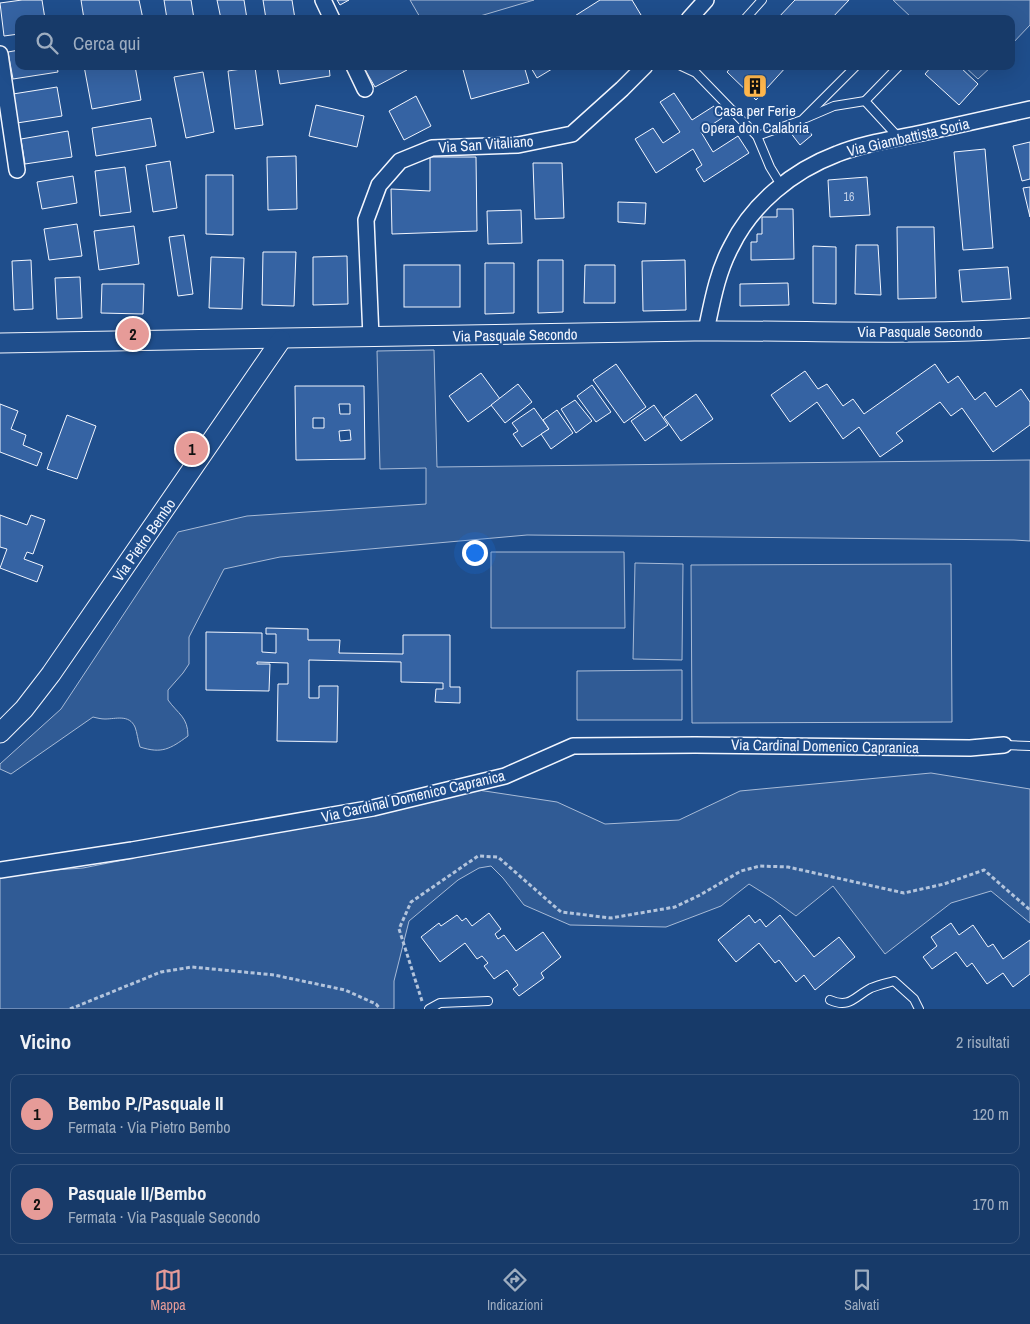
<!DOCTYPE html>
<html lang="it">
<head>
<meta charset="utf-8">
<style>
	:root { --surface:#173a69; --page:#244571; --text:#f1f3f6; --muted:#9eadc0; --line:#36547d; --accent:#e69b98 }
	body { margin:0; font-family:"Archivo Narrow",sans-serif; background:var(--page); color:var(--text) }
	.you { position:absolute; left:474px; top:552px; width:18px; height:18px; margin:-12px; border:4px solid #fff; border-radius:50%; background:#1a73e8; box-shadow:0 0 0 8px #1a73e833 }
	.badge { display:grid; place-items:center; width:32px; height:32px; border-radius:50%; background:var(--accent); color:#111; font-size:16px; font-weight:700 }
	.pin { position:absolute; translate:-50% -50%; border:2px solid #fff; box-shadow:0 1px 5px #0006 }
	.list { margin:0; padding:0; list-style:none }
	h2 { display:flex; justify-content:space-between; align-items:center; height:65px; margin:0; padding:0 20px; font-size:21px }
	h2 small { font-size:16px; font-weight:400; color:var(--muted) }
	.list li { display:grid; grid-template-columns:32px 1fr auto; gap:15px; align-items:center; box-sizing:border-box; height:80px; margin:0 10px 10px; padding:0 10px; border:1px solid var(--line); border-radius:10px }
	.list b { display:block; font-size:19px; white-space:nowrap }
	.list p { margin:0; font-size:16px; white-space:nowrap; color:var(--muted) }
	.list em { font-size:16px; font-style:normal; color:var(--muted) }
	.icon { flex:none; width:28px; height:28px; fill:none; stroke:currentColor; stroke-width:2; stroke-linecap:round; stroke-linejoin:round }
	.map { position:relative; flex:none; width:1030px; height:1009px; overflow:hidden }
	.search { position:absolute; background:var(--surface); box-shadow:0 5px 20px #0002; left:15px; right:15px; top:15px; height:55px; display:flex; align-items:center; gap:12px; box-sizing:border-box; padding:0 18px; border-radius:10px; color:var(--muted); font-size:19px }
	.sheet { height:245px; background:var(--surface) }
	nav { display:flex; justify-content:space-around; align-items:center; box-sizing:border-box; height:70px; border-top:1px solid var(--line); background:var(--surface); font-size:14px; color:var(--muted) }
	nav a { display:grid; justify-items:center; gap:2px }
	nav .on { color:var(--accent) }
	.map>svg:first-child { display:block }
	.green { fill:#305b95; stroke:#a8bbd7 }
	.building { fill:#3563a3; stroke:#f2f6ff; fill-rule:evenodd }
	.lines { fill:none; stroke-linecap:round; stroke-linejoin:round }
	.service-casing { stroke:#f2f6ff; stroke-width:10 }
	.minor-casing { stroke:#f2f6ff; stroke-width:18 }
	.tertiary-casing { stroke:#f2f6ff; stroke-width:21 }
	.path { stroke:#b3c4dc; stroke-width:3; stroke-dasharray:4 2.5; stroke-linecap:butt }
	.service { stroke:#1f4e8c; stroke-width:8 }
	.minor { stroke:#1f4e8c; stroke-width:15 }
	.tertiary { stroke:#1f4e8c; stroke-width:19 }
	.labels { text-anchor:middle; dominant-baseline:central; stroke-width:4; stroke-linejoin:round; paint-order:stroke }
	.number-label { font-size:12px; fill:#c3d1e8 }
	.poi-label { font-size:15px; fill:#f2f6ff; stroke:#1f4e8c }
	.street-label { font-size:15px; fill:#f2f6ff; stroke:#1f4e8c }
</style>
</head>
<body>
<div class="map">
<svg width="1030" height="1009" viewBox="0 0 1030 1009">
	<rect width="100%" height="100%" fill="#1f4e8c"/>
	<g class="green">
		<path d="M410,0H534L470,19H421Z"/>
		<path d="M893,0H1030V25L1011,45V19H913Z"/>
		<path d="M964,66H992L978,79Z"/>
		<path d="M434,350L437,467L1030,460V541L1014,540L527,535L280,557L224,569L189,637V664L183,673L168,690V700C178,714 188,717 188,736C170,749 162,754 140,747C138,741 137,732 135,727C129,714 116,719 105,719C101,719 97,718 93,717L11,774L0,769V764L61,709L178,532L247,516L426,504V468L380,469L377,351Z"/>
		<path d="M491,552H624L625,628H491Z"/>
		<path d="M635,563L683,564L682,660L633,659Z"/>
		<path d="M951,564L952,722L692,723L691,565Z"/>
		<path d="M682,670V720H577V671Z"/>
		<path d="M931,773L1030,789V923L991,891L951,903L885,954L833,886L796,916L773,899L749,884L721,906L666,927L570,925L524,905L503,878L491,866L479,868L458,880L409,921L394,981V1009H0V874L83,868L478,790L557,802L605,824L679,820L740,791Z"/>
	</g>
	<g class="building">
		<path d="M22,0H42L45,19H19V34L4,36L0,3Z"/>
		<path d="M81,0H139L143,19H84Z"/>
		<path d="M164,0H191L194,19H167Z"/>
		<path d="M217,0H244L247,19H221Z"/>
		<path d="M263,0H292L295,19H266Z"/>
		<path d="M337,0H349L340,5Z"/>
		<path d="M600,0H632L641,15L634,19H570Z"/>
		<path d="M795,0H849L831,19H777Z"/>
		<path d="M19,50V66H57L58,72L13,79L8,52Z"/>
		<path d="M84,66H135L141,100L92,109Z"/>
		<path d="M277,66H329L330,76L280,84Z"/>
		<path d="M363,66H405L407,70L375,87Z"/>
		<path d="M462,66H524L529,83L471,99Z"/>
		<path d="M530,66H557L537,78Z"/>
		<path d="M732,66H787L756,100L727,72Z"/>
		<path d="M932,66H959L978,84L959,105L925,74Z"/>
		<path d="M255,67L263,125L235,129L228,71Z"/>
		<path d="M203,72L214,132L186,138L174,77Z"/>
		<path d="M57,87L62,116L17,123L13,94Z"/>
		<path d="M674,93L692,120L714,106L722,118L701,132L713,152L738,136L749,153L704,182L696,169L702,165L693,149L656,173L635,139L653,128L663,143L680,132L660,102Z"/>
		<path d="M416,96L431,126L404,140L389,111Z"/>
		<path d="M316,105L364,116L357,147L309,136Z"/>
		<path d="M151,118L156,146L96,156L92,128Z"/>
		<path d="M803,123L812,135L800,145L790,132Z"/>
		<path d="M68,131L72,157L25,164L21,139Z"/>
		<path d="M1030,142V179L1022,181L1013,146Z"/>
		<path d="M985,149L993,248L963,250L954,152Z"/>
		<path d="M296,156L297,209L268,210L267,157Z"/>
		<path d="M430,157H476L477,231L392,234L391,189L430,191Z"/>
		<path d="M170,161L177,208L153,212L146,165Z"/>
		<path d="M533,163H562L564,218L535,219Z"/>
		<path d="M125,167L131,212L100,216L95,171Z"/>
		<path d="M206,175H233V235L206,234Z"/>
		<path d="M73,176L77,203L42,209L37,182Z"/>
		<path d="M867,177L870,215L830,217L828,180Z"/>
		<path d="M1030,187V217L1023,188Z"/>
		<path d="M618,202L646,203L645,224L618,222Z"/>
		<path d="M777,209H793L794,259L751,260V242H757V234H762V217H777Z"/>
		<path d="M521,210L522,243L488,244L487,211Z"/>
		<path d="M77,224L82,256L49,260L44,229Z"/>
		<path d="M134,226L139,264L99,270L94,231Z"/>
		<path d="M897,227H934L936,298L898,299Z"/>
		<path d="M184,235L193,294L178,296L169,237Z"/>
		<path d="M856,245H878L881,295L855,294Z"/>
		<path d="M813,246L836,247V304L813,303Z"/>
		<path d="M263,252H296L294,306L262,305Z"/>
		<path d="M347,256L348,304L313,305V257Z"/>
		<path d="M211,257L244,258L242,309L209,308Z"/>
		<path d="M31,260L33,309L14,310L12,261Z"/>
		<path d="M538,260H563V312L538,313Z"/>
		<path d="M685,260L686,310L643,311L642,261Z"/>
		<path d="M485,263H514V313L485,314Z"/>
		<rect x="404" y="265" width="56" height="42"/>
		<path d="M585,265H615V303H584Z"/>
		<path d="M1008,267L1011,299L962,302L959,270Z"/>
		<path d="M80,277L82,318L57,319L55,278Z"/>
		<path d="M788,283L789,305L740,306V284Z"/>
		<path d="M102,284H144L143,314L101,313Z"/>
		<path d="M616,364L646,407L624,423L593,380Z"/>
		<path d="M935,364L948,383L958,376L975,400L985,392L996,407L1021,389L1030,402V425L993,452L962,408L951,416L940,402L896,433L903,441L880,457L859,427L843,439L817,402L790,422L771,395L805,371L818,389L827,384L843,406L853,399L864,414Z"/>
		<path d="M481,373L500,399L468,422L449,396Z"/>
		<path d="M518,384L532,402L505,423L491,405Z"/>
		<path d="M592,385L611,412L596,422L577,396Z"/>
		<path d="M295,386H364L365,459L296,460ZM339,404H350V414H340ZM313,418H324V428H313ZM350,430L351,440L340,441L339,431Z"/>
		<path d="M696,394L713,419L681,441L664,417Z"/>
		<path d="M575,400L592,421L576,433L561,409Z"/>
		<path d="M0,404L18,411L11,429L26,435L23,445L42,453L37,466L0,452Z"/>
		<path d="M654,405L668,425L645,441L631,421Z"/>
		<path d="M534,408L549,429L522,447L513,434L518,431L512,423Z"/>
		<path d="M557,410L573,433L551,449L541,434L549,429L543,420Z"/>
		<path d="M67,415L96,426L77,479L47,469Z"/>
		<path d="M0,515L27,525L31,515L45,520L33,554L27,552L24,559L43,566L37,582L0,568L7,549L0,547Z"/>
		<path d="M266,628L308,629V640H340L339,653L403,654V635H450V687H460V703L435,702L436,689H443V683L401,682V662L309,660V698H319V686H338L337,742L277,741L278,684H288V663L257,662V664H270L269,691L206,690V632L262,633V652L276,653V634H266Z"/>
		<path d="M489,913L501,929L495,934L498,939L504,935L516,951L543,932L561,957L541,973L544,978L519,996L513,989L518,985L507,970L494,979L484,966L488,963L482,956L477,959L465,943L440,962L421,937L439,923L441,926L457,915L462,921L466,918L472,926Z"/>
		<path d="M749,915L755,923L760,919L766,927L780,915L814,957L839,937L855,957L815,990L804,975L796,982L779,960L775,963L759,943L736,962L718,940Z"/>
		<path d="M951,923L959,935L973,925L988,947L993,944L1003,959L1030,940V974L1013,987L1003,973L987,984L972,963L967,967L956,952L932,969L923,957L937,946L931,937Z"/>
	</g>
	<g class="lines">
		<defs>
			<g id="service">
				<path d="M745,19L762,0"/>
				<path d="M681,66L696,73L757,136L770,167L781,185"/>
				<path d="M899,66L865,101L899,138"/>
				<path d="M806,118L834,106L865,101"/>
				<path d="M757,136L802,120L856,66"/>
				<path d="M1004,745L1030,746"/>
				<path d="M830,1000C850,1009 855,996 871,988C878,985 887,983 894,981L914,999L919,1009"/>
				<path d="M429,1009L440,1003L488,1001"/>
			</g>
			<g id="minor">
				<path d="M323,0L332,19"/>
				<path d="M689,19L706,0"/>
				<path d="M0,54L17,170"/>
				<path d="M354,66L365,89"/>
				<path d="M706,331C712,303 717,273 731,247C752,204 792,171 837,154C864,143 894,139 922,133C958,125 994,117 1030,109"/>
				<path d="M371,337L366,220L379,185L400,161L432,148L518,145L572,134L622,89L645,66"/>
				<path d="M0,870L132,850L373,808L505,776L573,746L695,745L970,748L1004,745"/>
			</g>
			<g id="tertiary">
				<path d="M0,343C231,340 462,335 694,331C806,330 918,336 1030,328"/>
				<path d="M0,733L24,709L51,674L281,340"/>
			</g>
		</defs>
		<use href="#service" class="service-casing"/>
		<use href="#minor" class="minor-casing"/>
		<use href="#tertiary" class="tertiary-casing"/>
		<g class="path">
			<path d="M422,1001L399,929L411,902L478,856L498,857L561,912L611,918L675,907L700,895L741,871L760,866L788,867L904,893L944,884L984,870L1030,910"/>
			<path d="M70,1009L161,972L192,967L274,975L345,990L376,1004L380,1009"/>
		</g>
		<use href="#service" class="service"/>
		<use href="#minor" class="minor"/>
		<use href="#tertiary" class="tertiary"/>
	</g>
	<defs>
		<symbol id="building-square" viewBox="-11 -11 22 22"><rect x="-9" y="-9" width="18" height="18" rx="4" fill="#ffb74d" stroke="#1f4e8c"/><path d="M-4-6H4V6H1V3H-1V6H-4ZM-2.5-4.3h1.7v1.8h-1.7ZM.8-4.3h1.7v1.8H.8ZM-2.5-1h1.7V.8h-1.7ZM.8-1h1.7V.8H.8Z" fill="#111"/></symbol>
	</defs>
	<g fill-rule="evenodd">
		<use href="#building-square" x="741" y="72" width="28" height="28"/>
	</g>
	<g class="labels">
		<g class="number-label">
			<text x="849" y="197">16</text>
		</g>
		<g class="poi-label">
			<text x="755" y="110">Casa per Ferie<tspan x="755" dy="17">Opera don Calabria</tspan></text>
		</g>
		<g class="street-label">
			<text transform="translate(908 137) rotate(-13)">Via Giambattista Soria</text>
			<text transform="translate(486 144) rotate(-4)">Via San Vitaliano</text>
			<text x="920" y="331">Via Pasquale Secondo</text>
			<text transform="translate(515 335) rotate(-1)">Via Pasquale Secondo</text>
			<text transform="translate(144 540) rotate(-55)">Via Pietro Bembo</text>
			<text transform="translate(825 746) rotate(1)">Via Cardinal Domenico Capranica</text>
			<text transform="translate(413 796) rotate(-13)">Via Cardinal Domenico Capranica</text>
		</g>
	</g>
</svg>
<div class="you"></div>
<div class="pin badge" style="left:192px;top:449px">1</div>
<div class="pin badge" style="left:133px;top:334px">2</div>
<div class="search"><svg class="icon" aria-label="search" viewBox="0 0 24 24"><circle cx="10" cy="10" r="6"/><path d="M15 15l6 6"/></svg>Cerca qui</div>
</div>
<section class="sheet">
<h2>Vicino<small>2 risultati</small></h2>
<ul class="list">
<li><span class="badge">1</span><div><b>Bembo P./Pasquale II</b><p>Fermata · Via Pietro Bembo</p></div><em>120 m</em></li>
<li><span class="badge">2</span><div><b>Pasquale II/Bembo</b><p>Fermata · Via Pasquale Secondo</p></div><em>170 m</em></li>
</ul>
</section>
<nav>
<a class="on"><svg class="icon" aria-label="map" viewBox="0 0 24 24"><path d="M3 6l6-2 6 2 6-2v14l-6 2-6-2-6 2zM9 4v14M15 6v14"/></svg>Mappa</a>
<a><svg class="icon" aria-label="directions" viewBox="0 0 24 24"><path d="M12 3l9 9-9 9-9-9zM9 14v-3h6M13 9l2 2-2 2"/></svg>Indicazioni</a>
<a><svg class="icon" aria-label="saved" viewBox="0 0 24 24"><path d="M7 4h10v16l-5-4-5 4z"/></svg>Salvati</a>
</nav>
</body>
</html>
